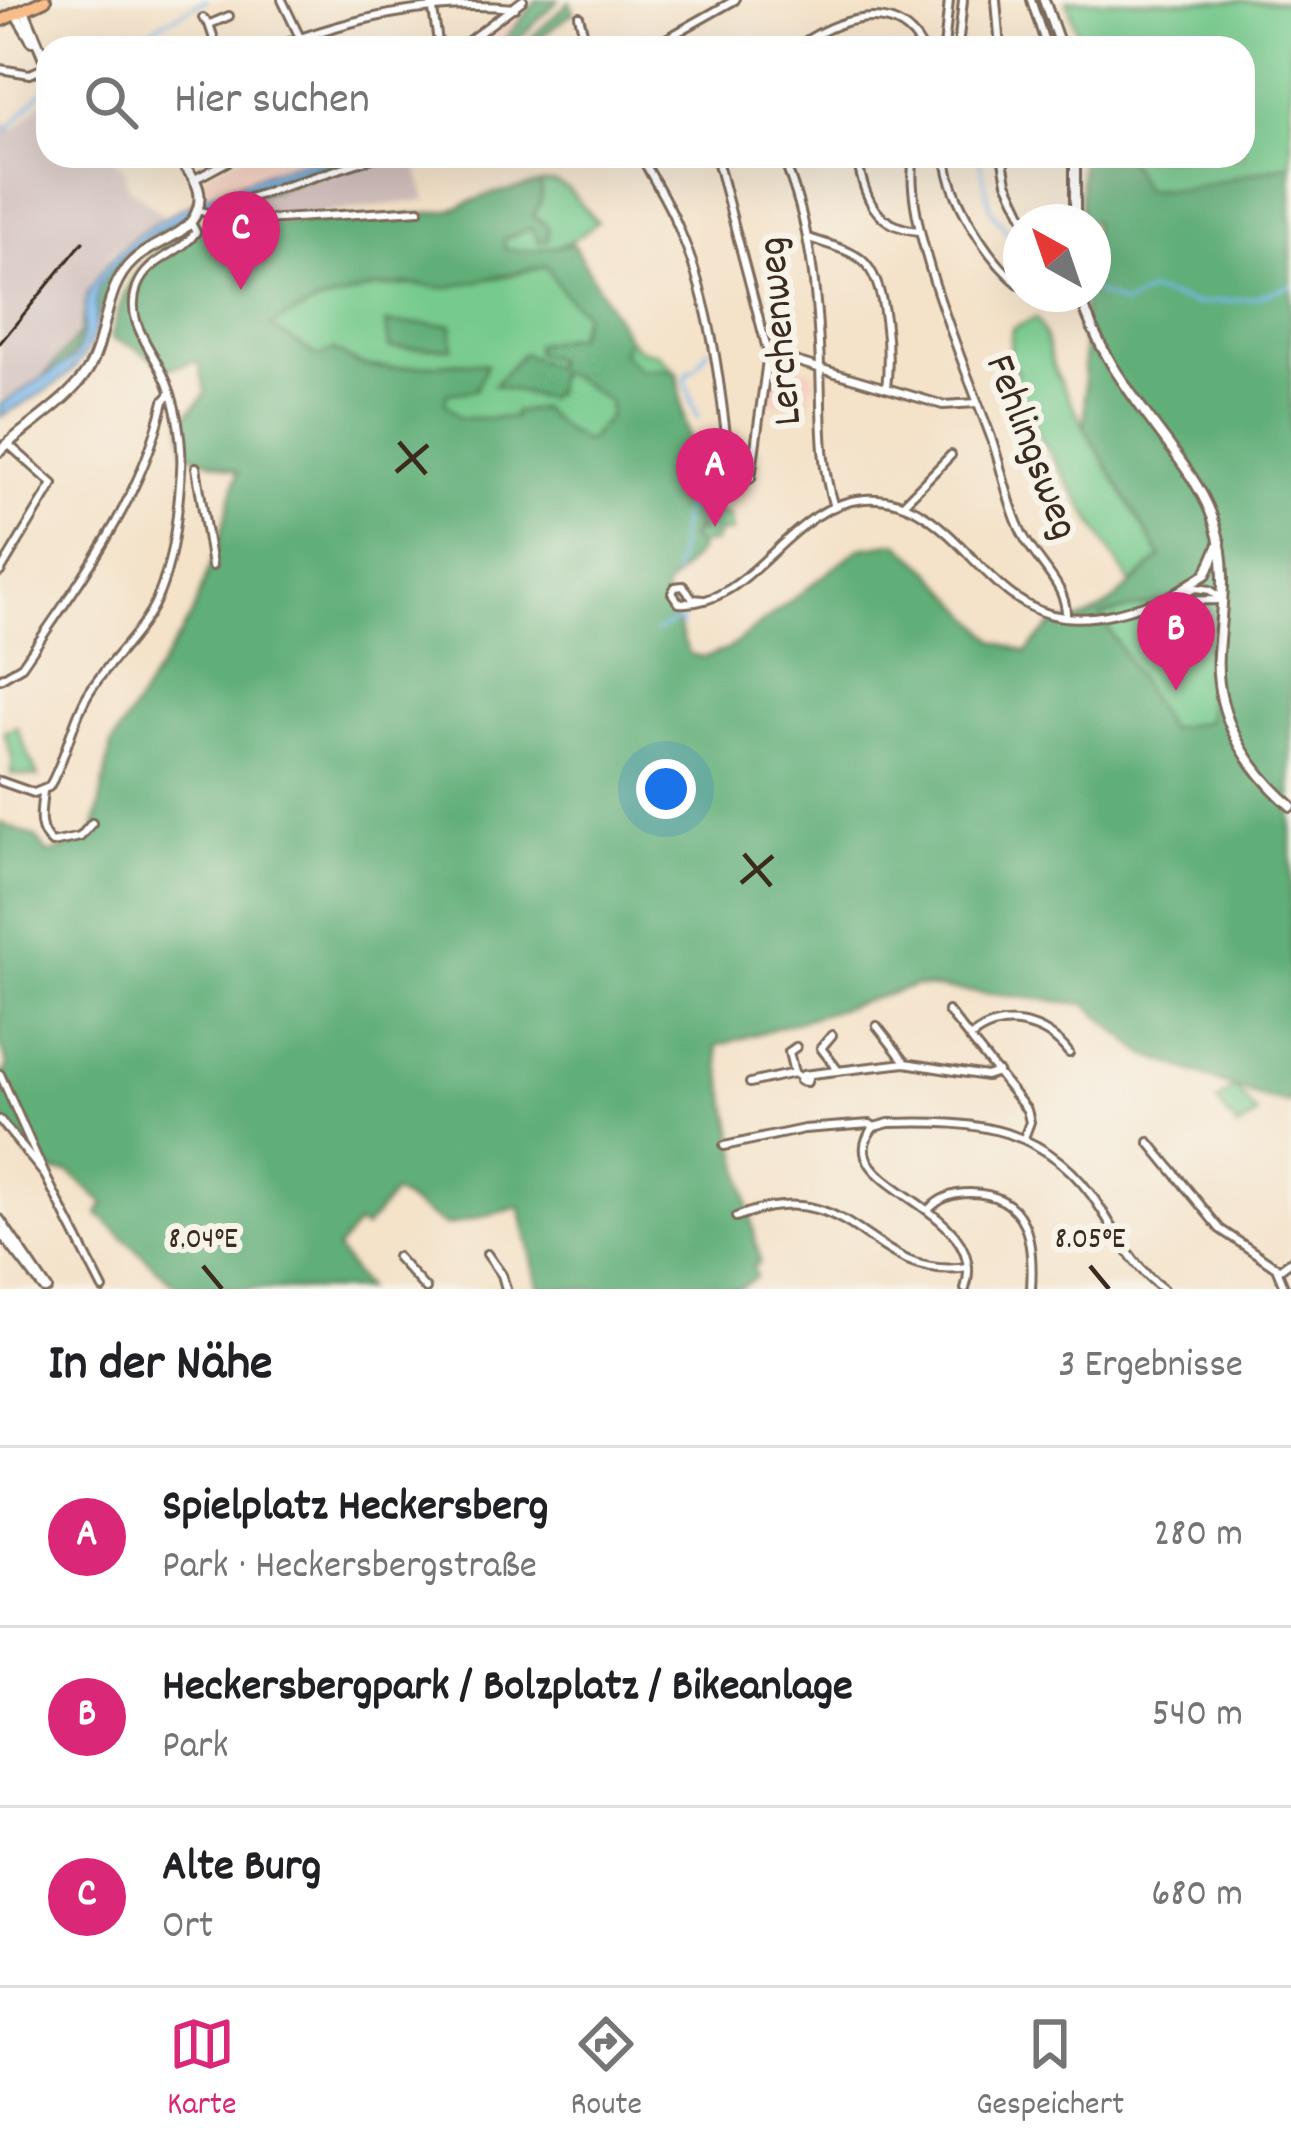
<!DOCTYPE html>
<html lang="de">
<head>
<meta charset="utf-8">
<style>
	:root { --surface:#fff; --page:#f2f2f2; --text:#202124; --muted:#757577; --line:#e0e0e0; --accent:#db2777 }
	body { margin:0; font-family:Dekko,sans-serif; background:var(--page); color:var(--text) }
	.compass { position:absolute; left:1003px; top:204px; width:108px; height:108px; border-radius:50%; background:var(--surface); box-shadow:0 12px 48px #0002; rotate:320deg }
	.you { position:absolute; left:666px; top:789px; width:42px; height:42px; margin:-30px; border:9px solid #fff; border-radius:50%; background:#1a73e8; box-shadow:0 0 0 18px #1a73e833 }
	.badge { display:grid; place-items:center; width:78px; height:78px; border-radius:50%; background:var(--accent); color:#fff; font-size:39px; font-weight:700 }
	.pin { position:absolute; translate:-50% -99px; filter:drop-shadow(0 3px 6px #0008) }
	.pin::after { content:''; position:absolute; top:63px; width:42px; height:36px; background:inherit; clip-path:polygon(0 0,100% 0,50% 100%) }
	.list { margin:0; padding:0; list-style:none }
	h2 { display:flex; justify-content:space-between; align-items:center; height:156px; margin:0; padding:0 48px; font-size:51px }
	h2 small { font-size:39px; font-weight:400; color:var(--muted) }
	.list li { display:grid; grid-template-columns:78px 1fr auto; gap:36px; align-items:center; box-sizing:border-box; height:180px; padding:0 48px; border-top:3px solid var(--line) }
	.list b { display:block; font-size:45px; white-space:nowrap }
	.list p { margin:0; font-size:39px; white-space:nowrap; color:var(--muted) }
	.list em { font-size:39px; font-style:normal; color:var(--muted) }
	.icon { flex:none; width:66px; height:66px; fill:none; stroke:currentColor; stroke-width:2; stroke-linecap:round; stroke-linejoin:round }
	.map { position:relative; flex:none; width:1291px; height:1289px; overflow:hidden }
	.search { position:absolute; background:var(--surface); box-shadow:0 12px 48px #0002; left:36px; right:36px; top:36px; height:132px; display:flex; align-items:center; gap:30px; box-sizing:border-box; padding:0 42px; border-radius:36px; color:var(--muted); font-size:45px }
	.sheet { height:696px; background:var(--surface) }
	nav { display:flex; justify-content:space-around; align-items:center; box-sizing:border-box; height:168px; border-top:3px solid var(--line); background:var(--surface); font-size:33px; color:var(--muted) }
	nav a { display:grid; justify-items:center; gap:6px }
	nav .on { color:var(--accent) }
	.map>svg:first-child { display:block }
	.built { fill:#f6d2c3 }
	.industrial { fill:#d1bfbd }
	.green { fill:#76ca8d; stroke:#587a56; stroke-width:3 }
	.forest { fill:#60ae78; stroke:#4e6c4b; stroke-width:3; fill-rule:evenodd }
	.water { fill:#7bbaef; stroke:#5b7286; stroke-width:3 }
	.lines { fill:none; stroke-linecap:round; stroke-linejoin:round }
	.stream { stroke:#7bbaef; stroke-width:3 }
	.minor-casing { stroke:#7c6a5a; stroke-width:12 }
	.tertiary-casing { stroke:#7c6a5a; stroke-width:14 }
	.primary-casing { stroke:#7c6a5a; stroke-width:16 }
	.minor { stroke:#fff; stroke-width:6 }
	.tertiary { stroke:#fff; stroke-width:8 }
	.primary { stroke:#f8bd89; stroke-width:10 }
	.rail { stroke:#3b2a1e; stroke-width:3 }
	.ticks { fill:none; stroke:#3b2a1e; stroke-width:4.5 }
	.labels { text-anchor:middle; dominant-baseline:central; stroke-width:12; stroke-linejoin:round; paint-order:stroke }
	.street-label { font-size:42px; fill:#3b2a1e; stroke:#f7f3e8 }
	.ticks-label { font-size:30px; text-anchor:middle; fill:#3b2a1e; stroke:#f7f3e8; stroke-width:12; stroke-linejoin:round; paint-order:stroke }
</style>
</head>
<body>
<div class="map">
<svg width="1291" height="1289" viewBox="0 0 1291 1289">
	<rect width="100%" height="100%" fill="#f7f3e8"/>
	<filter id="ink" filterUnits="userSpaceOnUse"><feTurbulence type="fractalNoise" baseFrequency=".00833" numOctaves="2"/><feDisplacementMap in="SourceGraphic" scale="24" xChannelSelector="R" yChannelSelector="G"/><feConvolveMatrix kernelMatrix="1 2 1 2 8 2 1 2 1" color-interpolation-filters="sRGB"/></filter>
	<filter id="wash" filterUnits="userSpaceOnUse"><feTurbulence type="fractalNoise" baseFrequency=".004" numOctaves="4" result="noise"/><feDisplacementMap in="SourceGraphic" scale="48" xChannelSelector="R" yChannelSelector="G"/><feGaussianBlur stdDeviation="2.7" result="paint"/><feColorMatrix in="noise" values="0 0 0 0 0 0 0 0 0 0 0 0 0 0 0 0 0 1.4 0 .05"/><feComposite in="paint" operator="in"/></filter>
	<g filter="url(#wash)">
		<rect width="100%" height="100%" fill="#f4e2c9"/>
		<g class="built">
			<path d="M525,2L533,5L498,48H463Z"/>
			<path d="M244,156H315L208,193L204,177Z"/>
			<path d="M770,360L812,370L816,385L810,390V406L762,402Z"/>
		</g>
		<g class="industrial">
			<path d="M48,95V156H110L124,169L127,186L164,216L112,251L91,280L81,313L80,334L44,376L0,402V119L15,130Z"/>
			<path d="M389,156H414L426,200L226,225L219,209Z"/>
		</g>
		<g class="green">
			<path d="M1067,0L1291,2V164L1188,189L1144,190L1126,156H1243V48H1082Z"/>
			<path d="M555,182L568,189L597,222C566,250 546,253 505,249L504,239L542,221L533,217L541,201V183Z"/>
			<path d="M546,266L565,295L584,313L576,336L554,343L553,368H511L495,385L537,397L554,392L557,371L572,377L610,402L609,417L587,443L565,430L540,408L515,418L460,419L445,403L447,393L478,383L486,364C447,358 397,375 360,364C351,361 342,354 334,350L318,356L269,326L313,305L372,288L498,278Z"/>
			<path d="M1036,318C1052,342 1046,356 1058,378C1090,439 1126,498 1161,557L1131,584L1006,382L1017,373L1009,359L1012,329Z"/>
			<path d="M628,338L639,349L657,353L678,373L663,369L639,370L622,352Z"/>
			<path d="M715,512L729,515L732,532H718L714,542L696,544L690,539Z"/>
			<path d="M1206,600L1209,721L1168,729L1101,616L1162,601Z"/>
			<path d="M17,727L38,777L11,774L13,761L4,732Z"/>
			<path d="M1235,1087L1257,1115L1238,1129L1217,1101Z"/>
		</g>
		<g class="forest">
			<path d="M537,0H559L509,48H498Z"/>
			<path d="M570,1L573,13L526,48H520Z"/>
			<path d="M347,156H368L219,209L209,207L309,166Z"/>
			<path d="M1081,156H1126L1144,190L1188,189L1291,164V1104L1263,1098L1144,1054L1086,1004L915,986L716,1046L760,1262L753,1266L756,1277L738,1289H539L520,1207L446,1226L394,1193L365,1228L358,1224L337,1249L365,1289H179L98,1214L104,1204L69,1172H50L0,1116V1076L8,1067L0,1042V823L37,838L48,854L93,839L111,746L192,615L218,545L238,472L185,452L182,421L206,393L198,361L168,369L136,348L111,338C122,293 133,259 179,239C194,232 210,232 226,225L393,217L448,211L487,195L541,183V201L533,217L548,226V240L539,242L532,228L504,239L505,249L524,251L573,244L628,338L622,352L640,370L663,369L678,373C680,392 682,412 687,430C697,471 718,498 690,538L699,544V551L664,590L689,654L704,657L727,650L860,548L897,542L931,571L995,641L1026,652L1054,622C1097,628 1130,584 1161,557L1085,429L1083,294H1093V222H1081ZM546,266L565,295L584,313L577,336L536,344L535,352L555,360L552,367L523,353L494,385L548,399L554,392L557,372L572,377L610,402L609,417L587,442L565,430L540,408L514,412V418H460L445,403L447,394L476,390L487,364C449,358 395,375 360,364C351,361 342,354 334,350L318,356L270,326L313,305L372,288L410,284L445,288ZM1162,601H1206L1208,721L1168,729L1101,616Z"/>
			<path d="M187,216L127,257L113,276L94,333C96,320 92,307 94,295C100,265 161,230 187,216Z"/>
			<path d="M86,302C90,339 75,357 46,378L44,376L80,334Z"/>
			<path d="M386,323L452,325V348H389Z"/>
		</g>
		<path class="water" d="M321,156H347C276,179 156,213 108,273C88,297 101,307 94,333C82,378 36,395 0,417V405L74,358C89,335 79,308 91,287C128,216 249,177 321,156Z"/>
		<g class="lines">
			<g class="stream">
				<path d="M115,48L206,0"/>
				<path d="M0,138L48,85"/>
				<path d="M979,156L991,210L1021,250"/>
				<path d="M1093,291L1124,305L1150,291L1196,304L1253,298L1291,286"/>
				<path d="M698,364L709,349"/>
				<path d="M696,369L689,371L685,380L698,418"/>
				<path d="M674,576L685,505L709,466L711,454"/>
				<path d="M680,612L682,626"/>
				<path d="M655,632L680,619"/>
			</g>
		</g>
	</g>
	<g filter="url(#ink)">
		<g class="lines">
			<defs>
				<g id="minor">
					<path d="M282,0L305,48"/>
					<path d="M996,0L1000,48"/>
					<path d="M1031,0L1047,48"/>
					<path d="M432,4L439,48"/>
					<path d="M579,16L587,48"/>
					<path d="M203,18L209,24L217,48"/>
					<path d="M210,24L229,16"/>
					<path d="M273,48C351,18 430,0 515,8"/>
					<path d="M459,48L523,0"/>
					<path d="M650,48L735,0"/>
					<path d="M796,48C837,17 897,0 922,48"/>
					<path d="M944,48L949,0"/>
					<path d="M958,48L963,0"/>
					<path d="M0,69L30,74L46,67"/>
					<path d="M641,156C654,181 670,205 680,231C711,303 720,382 729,460"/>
					<path d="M716,156L768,353L751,478L735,488"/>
					<path d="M782,156C811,223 817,293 820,366C822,413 819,458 833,504"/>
					<path d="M856,156C866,197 872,227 920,231"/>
					<path d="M914,156C901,220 968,374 992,440C1002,469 1007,501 1020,529C1033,560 1068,584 1066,617"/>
					<path d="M946,156C949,198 988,260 1021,286"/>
					<path d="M1002,156L1007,182L1026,222"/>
					<path d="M195,179L238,156"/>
					<path d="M198,210L234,222L419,210"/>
					<path d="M214,215L249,198L379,156"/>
					<path d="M809,238C825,244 849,249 862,260C888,282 890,357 886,388"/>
					<path d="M768,353L943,405L977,403"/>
					<path d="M196,467L212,566"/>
					<path d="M903,504L951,455"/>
					<path d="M0,572L53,484L8,444"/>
					<path d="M703,600L693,599L683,586L675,587L672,593L679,603C753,608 787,504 865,499C955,494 981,608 1064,617C1110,622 1154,600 1197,588L1210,590L1222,599"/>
					<path d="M1166,601L1223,600"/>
					<path d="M0,679L22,666C79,582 141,502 164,401L169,395"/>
					<path d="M0,781L34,793L49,787C66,759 71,723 88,694C107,663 137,638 154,605C173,567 178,513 181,471C183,441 176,399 162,372C149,345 125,320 137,287C148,258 180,255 196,232L191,223"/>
					<path d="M43,791C41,811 36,830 52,843L80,837L92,823"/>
					<path d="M948,1011L1027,1110L1030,1122L1024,1138"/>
					<path d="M877,1026L906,1063"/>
					<path d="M832,1035L821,1048L837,1069"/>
					<path d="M970,1038C1001,1011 1046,1022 1069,1053"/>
					<path d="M794,1073L789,1052L796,1047"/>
					<path d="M0,1074L45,1175L0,1120"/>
					<path d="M809,1076L807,1082L800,1081L803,1075L905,1063L986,1076L998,1072"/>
					<path d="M750,1083L794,1073L800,1077"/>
					<path d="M874,1127C824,1187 993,1205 965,1289"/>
					<path d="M1149,1142L1220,1229L1276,1267L1285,1289"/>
					<path d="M724,1146L804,1129L870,1124L874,1127L889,1123C979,1120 1050,1127 1101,1209C1120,1239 1134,1268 1163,1289"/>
					<path d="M45,1175L103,1289"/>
					<path d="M928,1210C940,1198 952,1193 970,1193C1029,1194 1034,1242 1031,1289"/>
					<path d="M736,1217C858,1170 866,1283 968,1267"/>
					<path d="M0,1219L48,1289"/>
					<path d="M487,1254L502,1275L506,1289"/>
					<path d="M397,1257L426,1289"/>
					<path d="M1279,1270L1291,1261"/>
				</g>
				<g id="tertiary">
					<path d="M1044,0L1061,48"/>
					<path d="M24,10L48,68"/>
					<path d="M15,13L32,41"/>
					<path d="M1075,222V156"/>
					<path d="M1080,294C1096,351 1134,398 1169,445C1187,470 1206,495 1215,525C1229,569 1221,608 1218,653C1214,715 1246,767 1291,806"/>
					<path d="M0,451C27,424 67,403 88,370C108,337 103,288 133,261C151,243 189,236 197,211C206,188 190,171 174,156"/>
					<path d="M1170,597L1206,574L1220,542"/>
					<path d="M0,1231L45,1289"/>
				</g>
				<path id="primary" d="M0,21L45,0"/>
			</defs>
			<use href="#minor" class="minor-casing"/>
			<use href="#tertiary" class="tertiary-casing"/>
			<use href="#primary" class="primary-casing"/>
			<use href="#minor" class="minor"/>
			<use href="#tertiary" class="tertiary"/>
			<use href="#primary" class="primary"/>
			<path class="rail" d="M0,343L83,242"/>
		</g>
	</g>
	<path class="ticks" d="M399,442L426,474M396,472L428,445M744,854L771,886M741,883L773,856M203,1266L222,1289M1090,1266L1109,1289"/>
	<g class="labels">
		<g class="street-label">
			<text transform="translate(783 331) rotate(-95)">Lerchenweg</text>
			<text transform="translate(1029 448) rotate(69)">Fehlingsweg</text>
		</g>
	</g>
	<g class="ticks-label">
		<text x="203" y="1247">8.04°E</text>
		<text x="1090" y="1247">8.05°E</text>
	</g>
</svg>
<svg class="compass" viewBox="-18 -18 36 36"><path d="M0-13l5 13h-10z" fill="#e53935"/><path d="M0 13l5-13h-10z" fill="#757577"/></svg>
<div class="you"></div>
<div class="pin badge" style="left:715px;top:527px">A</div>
<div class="pin badge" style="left:1176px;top:691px">B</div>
<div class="pin badge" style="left:241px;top:290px">C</div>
<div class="search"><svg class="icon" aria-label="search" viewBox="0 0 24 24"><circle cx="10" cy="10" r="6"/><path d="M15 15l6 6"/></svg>Hier suchen</div>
</div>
<section class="sheet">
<h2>In der Nähe<small>3 Ergebnisse</small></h2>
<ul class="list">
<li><span class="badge">A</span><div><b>Spielplatz Heckersberg</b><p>Park · Heckersbergstraße</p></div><em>280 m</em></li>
<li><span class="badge">B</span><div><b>Heckersbergpark / Bolzplatz / Bikeanlage</b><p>Park</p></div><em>540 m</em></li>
<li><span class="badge">C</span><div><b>Alte Burg</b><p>Ort</p></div><em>680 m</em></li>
</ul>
</section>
<nav>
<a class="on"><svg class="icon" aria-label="map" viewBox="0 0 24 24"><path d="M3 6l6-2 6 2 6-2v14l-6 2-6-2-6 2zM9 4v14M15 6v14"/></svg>Karte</a>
<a><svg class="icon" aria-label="directions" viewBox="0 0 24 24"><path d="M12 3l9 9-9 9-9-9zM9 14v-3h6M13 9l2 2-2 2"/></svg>Route</a>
<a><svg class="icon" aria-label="saved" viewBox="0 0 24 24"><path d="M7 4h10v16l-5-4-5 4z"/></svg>Gespeichert</a>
</nav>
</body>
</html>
